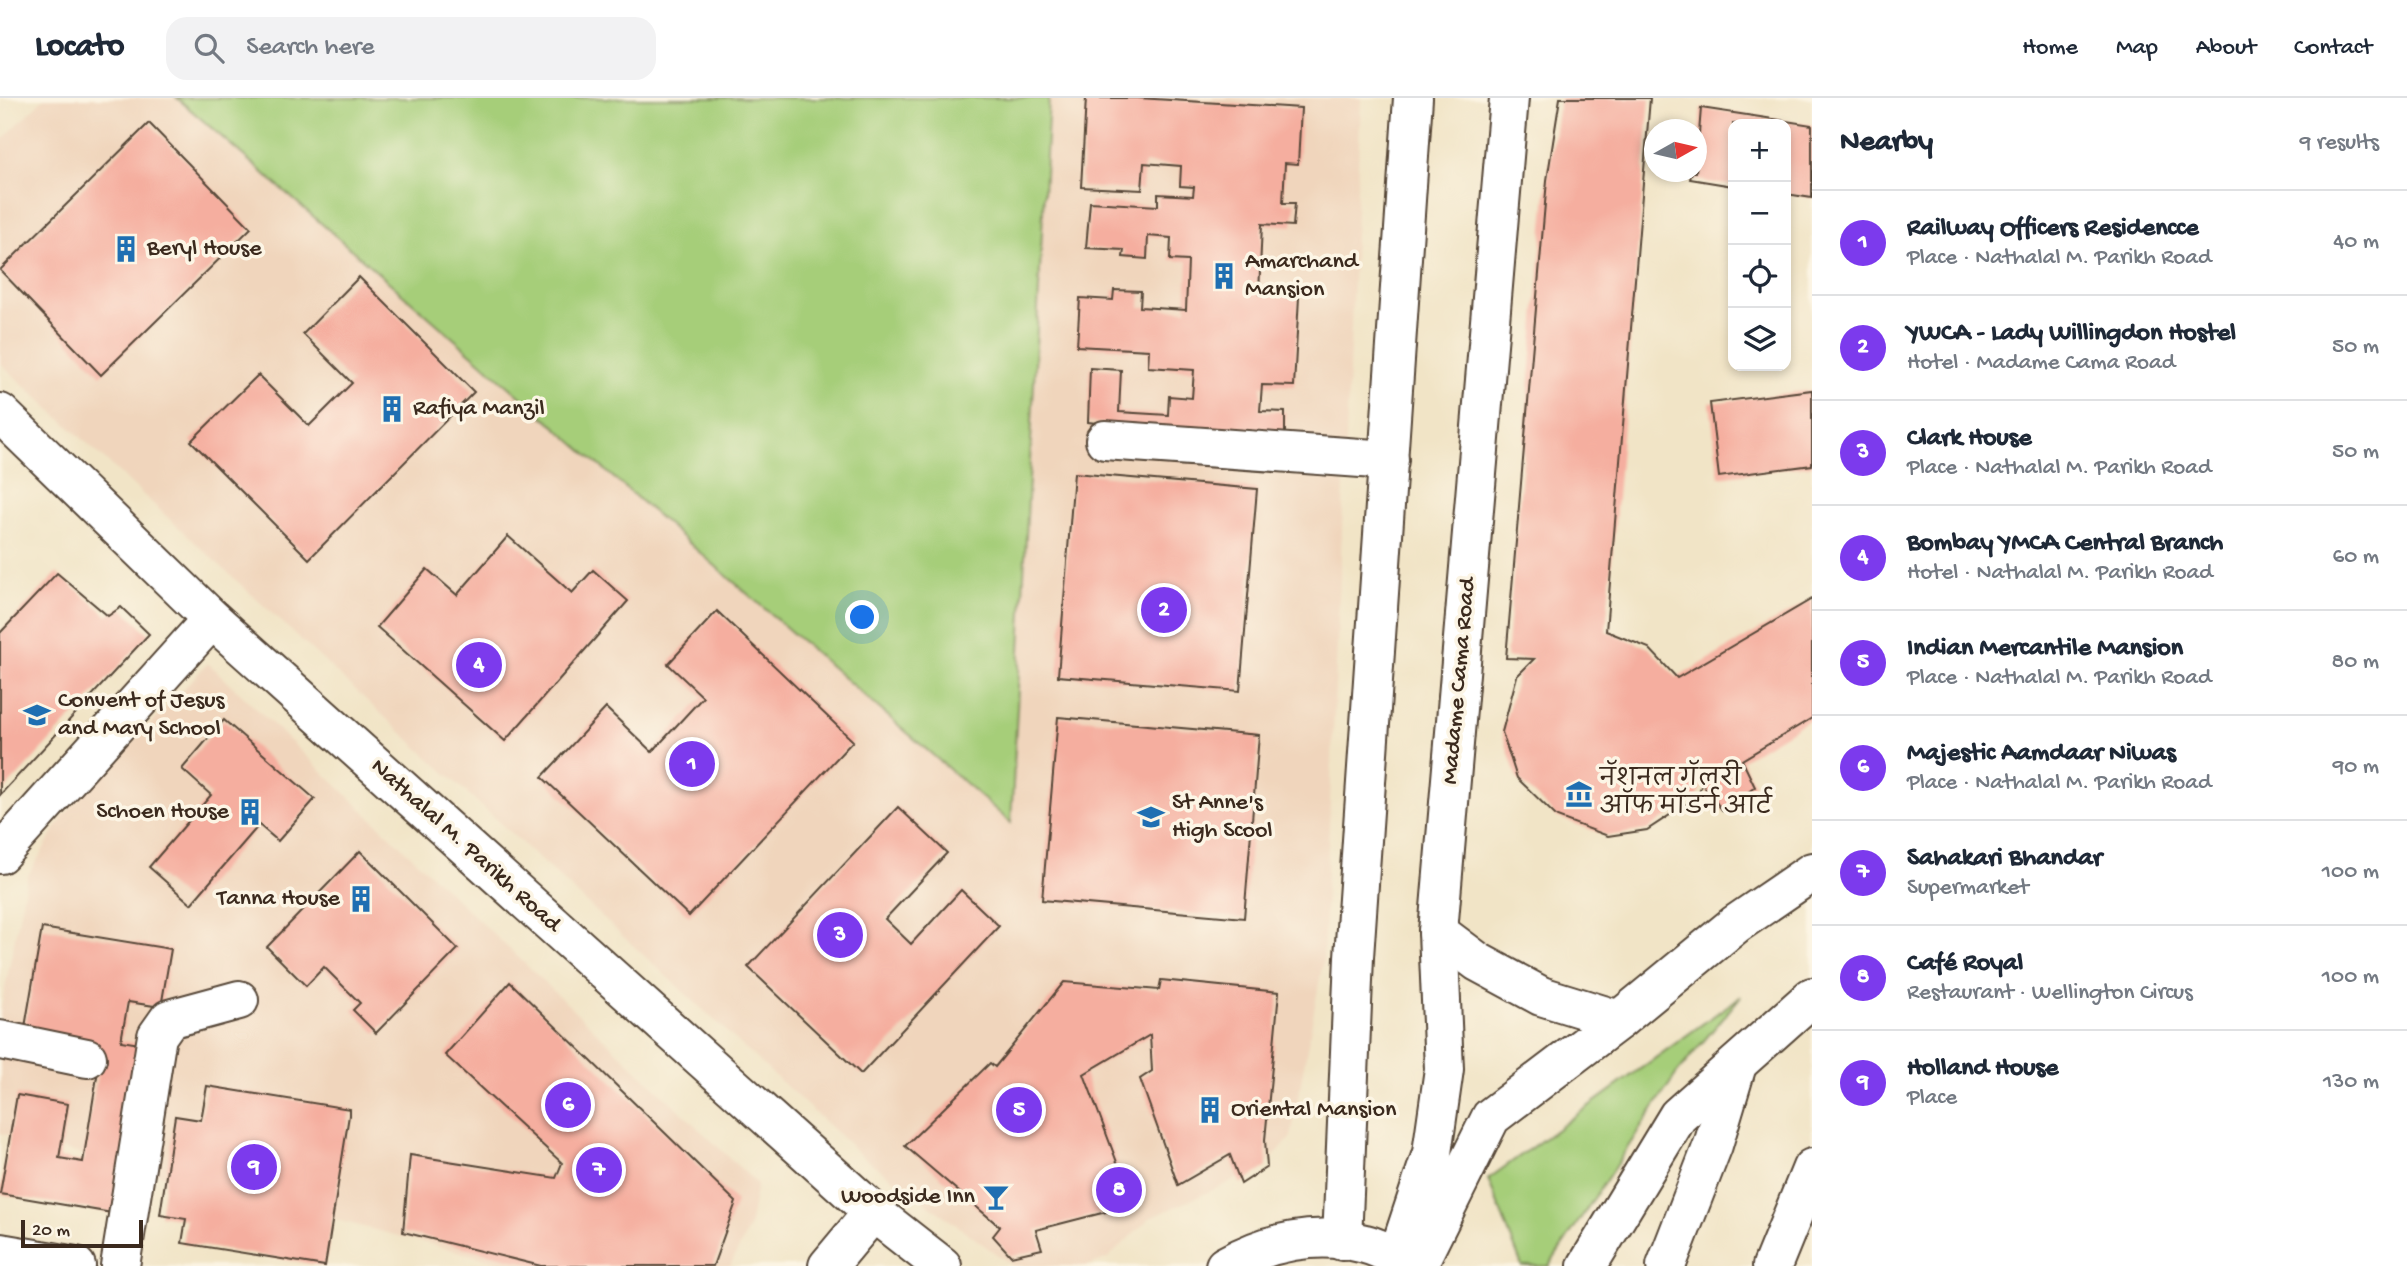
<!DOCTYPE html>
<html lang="en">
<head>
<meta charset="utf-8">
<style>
	:root { --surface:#fff; --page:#f2f2f3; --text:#1f2937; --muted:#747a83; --line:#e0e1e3; --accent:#7c3aed }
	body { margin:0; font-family:"Gochi Hand","Playpen Sans Deva",sans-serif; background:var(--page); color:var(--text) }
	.controls { position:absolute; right:21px; top:21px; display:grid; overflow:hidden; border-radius:14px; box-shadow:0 4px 10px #0003 }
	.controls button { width:63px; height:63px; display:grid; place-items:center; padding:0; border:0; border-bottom:2px solid var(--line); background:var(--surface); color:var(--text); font:35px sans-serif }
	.compass { position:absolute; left:1644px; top:21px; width:63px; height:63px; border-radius:50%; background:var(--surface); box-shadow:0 4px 10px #0003; rotate:82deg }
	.scale { position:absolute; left:21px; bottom:18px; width:122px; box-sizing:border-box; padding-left:7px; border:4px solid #3b2a1e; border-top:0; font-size:19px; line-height:24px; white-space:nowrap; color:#3b2a1e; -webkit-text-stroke:5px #fcf5e5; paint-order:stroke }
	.you { position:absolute; left:863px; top:520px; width:24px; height:24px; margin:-18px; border:5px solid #fff; border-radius:50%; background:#1a73e8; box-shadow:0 0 0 10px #1a73e833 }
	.badge { display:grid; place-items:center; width:46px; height:46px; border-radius:50%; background:var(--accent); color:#fff; font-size:23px; font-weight:700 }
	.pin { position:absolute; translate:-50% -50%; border:4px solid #fff; box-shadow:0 2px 7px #0006 }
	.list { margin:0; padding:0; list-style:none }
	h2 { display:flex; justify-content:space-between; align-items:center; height:91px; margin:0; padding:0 28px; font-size:30px }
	h2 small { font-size:23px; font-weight:400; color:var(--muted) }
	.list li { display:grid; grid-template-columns:46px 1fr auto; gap:21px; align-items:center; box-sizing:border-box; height:105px; padding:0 28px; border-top:2px solid var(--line) }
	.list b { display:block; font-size:26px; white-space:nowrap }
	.list p { margin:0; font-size:23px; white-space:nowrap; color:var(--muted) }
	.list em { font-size:23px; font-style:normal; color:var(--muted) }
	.icon { flex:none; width:38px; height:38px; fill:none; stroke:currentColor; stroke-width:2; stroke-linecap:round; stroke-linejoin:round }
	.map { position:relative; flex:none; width:1812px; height:1168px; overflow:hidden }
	header { display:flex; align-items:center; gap:42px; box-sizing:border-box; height:98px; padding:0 35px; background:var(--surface); border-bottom:2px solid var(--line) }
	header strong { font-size:33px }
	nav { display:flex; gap:38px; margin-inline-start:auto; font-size:24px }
	.search { width:490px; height:63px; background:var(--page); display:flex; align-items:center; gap:18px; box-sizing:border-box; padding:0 24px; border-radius:21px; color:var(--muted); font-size:26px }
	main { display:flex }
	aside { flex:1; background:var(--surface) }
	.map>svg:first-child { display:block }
	.built { fill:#f0d5bc }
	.green { fill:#a6ce79; stroke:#707c4c; stroke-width:2 }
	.building { fill:#f5ae9f }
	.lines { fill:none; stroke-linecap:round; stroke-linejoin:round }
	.minor-casing { stroke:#564637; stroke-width:42 }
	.major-casing { stroke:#564637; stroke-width:42 }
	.minor { stroke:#fff; stroke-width:38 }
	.major { stroke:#fff; stroke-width:38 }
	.labels { text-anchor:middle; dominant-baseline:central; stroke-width:7; stroke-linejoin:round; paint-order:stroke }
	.poi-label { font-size:24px; fill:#3b2a1e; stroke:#fcf5e5; text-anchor:start }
	.street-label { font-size:24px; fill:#3b2a1e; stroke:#fcf5e5 }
</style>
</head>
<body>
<header>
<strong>Locato</strong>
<div class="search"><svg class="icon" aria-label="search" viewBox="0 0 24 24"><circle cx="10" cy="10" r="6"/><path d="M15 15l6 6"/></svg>Search here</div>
<nav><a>Home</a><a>Map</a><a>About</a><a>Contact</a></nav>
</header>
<main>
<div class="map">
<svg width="1812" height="1168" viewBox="0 0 1812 1168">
	<rect width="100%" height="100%" fill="#fcf5e5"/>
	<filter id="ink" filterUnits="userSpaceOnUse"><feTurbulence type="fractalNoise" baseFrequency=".0143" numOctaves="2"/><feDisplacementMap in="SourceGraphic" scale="14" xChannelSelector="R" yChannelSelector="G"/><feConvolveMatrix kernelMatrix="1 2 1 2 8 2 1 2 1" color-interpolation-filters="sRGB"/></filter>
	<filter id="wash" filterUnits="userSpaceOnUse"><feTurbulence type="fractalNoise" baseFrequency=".00686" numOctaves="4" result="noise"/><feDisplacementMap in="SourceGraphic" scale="28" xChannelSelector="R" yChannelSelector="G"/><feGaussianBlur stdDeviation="1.57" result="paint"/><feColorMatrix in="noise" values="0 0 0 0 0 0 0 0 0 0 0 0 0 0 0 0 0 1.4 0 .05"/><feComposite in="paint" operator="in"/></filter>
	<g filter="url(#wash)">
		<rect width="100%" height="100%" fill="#f1e4c6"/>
		<g class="built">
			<path d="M44,0H177L1011,725L1049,0H1361L1323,863L1291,1039L1264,1069L1150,1120L1108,1160L1087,1168H1013L863,1059L0,265V44Z"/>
			<path d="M208,565L757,1086L749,1130L730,1168H515L0,1035V915L27,779L63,718Z"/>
		</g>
		<g class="green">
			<path d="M177,0H1049L1011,725Z"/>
			<path d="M1741,898L1677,975L1549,1168H1522L1488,1081Z"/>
		</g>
		<g id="blocks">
			<g class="building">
				<path d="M1086,0H1138L1301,10L1298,66L1285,65L1283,105H1295L1293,128L1262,126L1259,196L1299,199L1294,288L1262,287L1260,313L1285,314V347L1088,324L1090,270L1121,272L1119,314L1168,317L1169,298L1192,300L1194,272L1148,269L1149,252L1077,248L1080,200L1113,202L1114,192L1141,193L1140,209L1186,212L1188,163L1170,162L1171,140L1148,138L1147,161L1123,159L1124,152L1086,150L1090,104L1158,108V96L1193,98L1194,89L1180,88L1181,68L1144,65L1142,92L1081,89Z"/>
				<path d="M1560,0H1650L1606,533L1649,550L1677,580L1812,501V620L1742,662L1755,689L1723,713L1702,686L1697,699L1647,732L1608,738L1557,719L1517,680L1502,634L1517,578L1534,561L1506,560L1547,82Z"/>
				<path d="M1701,10L1812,27V100L1786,96V26H1733V88L1690,81L1692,74H1696Z"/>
				<path d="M149,25L251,130L101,277L0,172Z"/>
				<path d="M359,179L474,294L309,461L191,343L258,277L309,328L352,285L303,236Z"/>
				<path d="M1812,292V367L1719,379L1710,305Z"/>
				<path d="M1074,375L1257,391L1240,593L1058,578Z"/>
				<path d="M508,438L572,495L593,472L628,503L505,643L377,529L427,471L457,497Z"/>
				<path d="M57,475L108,518L121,509L149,536L0,697V535Z"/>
				<path d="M717,513L853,643L689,818L542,679L606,610L652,654L703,599L668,566Z"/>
				<path d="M1058,619L1259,637L1244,820L1042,802Z"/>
				<path d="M224,622L315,701L278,743L259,727L191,806L149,769L211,697L182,671Z"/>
				<path d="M898,709L947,755L885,821L911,846L961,792L999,828L861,976L748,869Z"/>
				<path d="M360,753L458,851L376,935L353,912L360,905L324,869L306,888L267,849Z"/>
				<path d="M42,830L171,851L161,909L128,904L121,943L146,947L118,1116L0,1096L17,997L68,1006L59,1060L83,1064L101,954L23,941Z"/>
				<path d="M1161,882L1279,894L1265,1042L1267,1069L1241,1086L1230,1057L1178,1087L1140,981L1152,973L1150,937L1084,976L1133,1107L1036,1132L1042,1151L1011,1158L993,1138L1000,1129L905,1048L990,965L995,969L1064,884L1159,892Z"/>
				<path d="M510,884L736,1104L713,1168H541L403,1134L410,1057L556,1080L562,1065L445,957Z"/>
				<path d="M207,988L350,1011L325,1168L182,1145L186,1121L160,1117L175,1018L201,1022Z"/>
			</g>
		</g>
	</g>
	<g filter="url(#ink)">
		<use href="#blocks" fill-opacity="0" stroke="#564637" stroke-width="2"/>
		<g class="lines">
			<defs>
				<g id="minor">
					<path d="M0,315L212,521L873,1114L942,1168"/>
					<path d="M1105,342L1389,362"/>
					<path d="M0,756L212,521"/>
					<path d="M0,942L87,960"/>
					<path d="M120,1168L157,938L169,921L239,902"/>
					<path d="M1772,1168L1812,1070"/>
				</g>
				<g id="major">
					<path d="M1438,834L1478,864L1541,898L1619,922"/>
					<path d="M1342,1143L1354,859L1413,0"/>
					<path d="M0,1155L76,1168"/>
					<path d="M1397,1160L1432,1055L1444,971L1438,834L1509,0"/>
					<path d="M828,1168L873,1114"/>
					<path d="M1225,1168C1267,1144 1317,1133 1365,1146C1382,1150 1399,1161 1414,1168"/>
					<path d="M1417,1168L1491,1019L1619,922L1736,826L1812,774"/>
					<path d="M1587,1168L1678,1018L1812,899"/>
					<path d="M1666,1168L1713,1047L1737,967"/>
				</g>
			</defs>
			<use href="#minor" class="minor-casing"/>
			<use href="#major" class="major-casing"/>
			<use href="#minor" class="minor"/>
			<use href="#major" class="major"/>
		</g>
	</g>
	<defs>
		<symbol id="building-bare" viewBox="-9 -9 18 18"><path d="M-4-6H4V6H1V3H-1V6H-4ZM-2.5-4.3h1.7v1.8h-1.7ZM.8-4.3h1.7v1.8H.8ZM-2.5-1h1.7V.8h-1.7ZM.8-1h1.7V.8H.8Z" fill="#1f6fb2" stroke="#fcf5e5" stroke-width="2.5" paint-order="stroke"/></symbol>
		<symbol id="school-bare" viewBox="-9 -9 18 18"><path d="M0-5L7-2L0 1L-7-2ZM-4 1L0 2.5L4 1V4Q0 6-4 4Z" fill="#1f6fb2" stroke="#fcf5e5" stroke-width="2.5" paint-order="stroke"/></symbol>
		<symbol id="museum-bare" viewBox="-9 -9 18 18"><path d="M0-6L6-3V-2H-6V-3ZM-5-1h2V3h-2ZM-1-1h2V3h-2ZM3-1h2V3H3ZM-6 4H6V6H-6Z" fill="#1f6fb2" stroke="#fcf5e5" stroke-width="2.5" paint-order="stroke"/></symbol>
		<symbol id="bar-bare" viewBox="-9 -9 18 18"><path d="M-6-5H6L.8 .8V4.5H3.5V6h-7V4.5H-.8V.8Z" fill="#1f6fb2" stroke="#fcf5e5" stroke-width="2.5" paint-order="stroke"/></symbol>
	</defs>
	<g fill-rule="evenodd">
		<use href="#building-bare" x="107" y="132" width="38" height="38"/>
		<use href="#building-bare" x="1205" y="159" width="38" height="38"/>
		<use href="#building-bare" x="373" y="292" width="38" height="38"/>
		<use href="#school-bare" x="18" y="598" width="38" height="38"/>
		<use href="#museum-bare" x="1560" y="677" width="38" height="38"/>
		<use href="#building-bare" x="231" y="695" width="38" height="38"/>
		<use href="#school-bare" x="1132" y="700" width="38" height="38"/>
		<use href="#building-bare" x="342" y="782" width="38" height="38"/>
		<use href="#building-bare" x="1191" y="993" width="38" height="38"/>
		<use href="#bar-bare" x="977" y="1080" width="38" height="38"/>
	</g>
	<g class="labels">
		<g class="poi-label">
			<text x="147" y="151">Beryl House</text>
			<text x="1245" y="164">Amarchand<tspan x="1245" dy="28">Mansion</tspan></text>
			<text x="413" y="311">Rafiya Manzil</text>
			<text x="58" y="603">Convent of Jesus<tspan x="58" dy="28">and Mary School</tspan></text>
			<text x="1600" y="682">नॅशनल गॅलरी<tspan x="1600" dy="28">ऑफ मॉडर्न आर्ट</tspan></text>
			<text x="1172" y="705">St Anne's<tspan x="1172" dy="28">High Scool</tspan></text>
			<text x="229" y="714" text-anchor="end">Schoen House</text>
			<text x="340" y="801" text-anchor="end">Tanna House</text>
			<text x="1231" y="1012">Oriental Mansion</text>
			<text x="975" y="1099" text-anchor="end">Woodside Inn</text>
		</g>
		<g class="street-label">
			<text transform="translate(1460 583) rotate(-85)">Madame Cama Road</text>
			<text transform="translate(465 748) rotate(42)">Nathalal M. Parikh Road</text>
		</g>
	</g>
</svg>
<div class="controls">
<button>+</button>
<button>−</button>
<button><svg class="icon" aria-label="locate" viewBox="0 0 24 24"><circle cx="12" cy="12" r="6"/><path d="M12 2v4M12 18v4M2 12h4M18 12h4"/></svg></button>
<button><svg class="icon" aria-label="layers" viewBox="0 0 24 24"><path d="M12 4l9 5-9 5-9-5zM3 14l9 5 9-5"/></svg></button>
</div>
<svg class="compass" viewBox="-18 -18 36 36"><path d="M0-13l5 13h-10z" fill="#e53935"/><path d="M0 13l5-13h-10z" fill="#747a83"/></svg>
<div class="scale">20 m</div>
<div class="you"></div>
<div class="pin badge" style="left:692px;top:666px">1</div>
<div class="pin badge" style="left:1164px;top:512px">2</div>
<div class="pin badge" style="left:840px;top:837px">3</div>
<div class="pin badge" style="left:479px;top:567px">4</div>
<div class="pin badge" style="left:1019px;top:1012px">5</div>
<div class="pin badge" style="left:568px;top:1007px">6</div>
<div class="pin badge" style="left:599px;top:1072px">7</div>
<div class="pin badge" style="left:1119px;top:1092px">8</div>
<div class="pin badge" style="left:254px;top:1069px">9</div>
</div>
<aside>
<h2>Nearby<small>9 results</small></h2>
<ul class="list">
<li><span class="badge">1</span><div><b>Railway Officers Residencce</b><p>Place · Nathalal M. Parikh Road</p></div><em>40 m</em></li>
<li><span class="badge">2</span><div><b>YWCA - Lady Willingdon Hostel</b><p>Hotel · Madame Cama Road</p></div><em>50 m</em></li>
<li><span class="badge">3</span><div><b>Clark House</b><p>Place · Nathalal M. Parikh Road</p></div><em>50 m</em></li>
<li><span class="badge">4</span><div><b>Bombay YMCA Central Branch</b><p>Hotel · Nathalal M. Parikh Road</p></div><em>60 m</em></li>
<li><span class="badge">5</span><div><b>Indian Mercantile Mansion</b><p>Place · Nathalal M. Parikh Road</p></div><em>80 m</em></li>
<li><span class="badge">6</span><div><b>Majestic Aamdaar Niwas</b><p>Place · Nathalal M. Parikh Road</p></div><em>90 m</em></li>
<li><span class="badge">7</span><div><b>Sahakari Bhandar</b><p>Supermarket</p></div><em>100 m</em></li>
<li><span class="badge">8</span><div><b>Café Royal</b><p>Restaurant · Wellington Circus</p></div><em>100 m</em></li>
<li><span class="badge">9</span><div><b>Holland House</b><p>Place</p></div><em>130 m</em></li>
</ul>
</aside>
</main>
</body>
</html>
